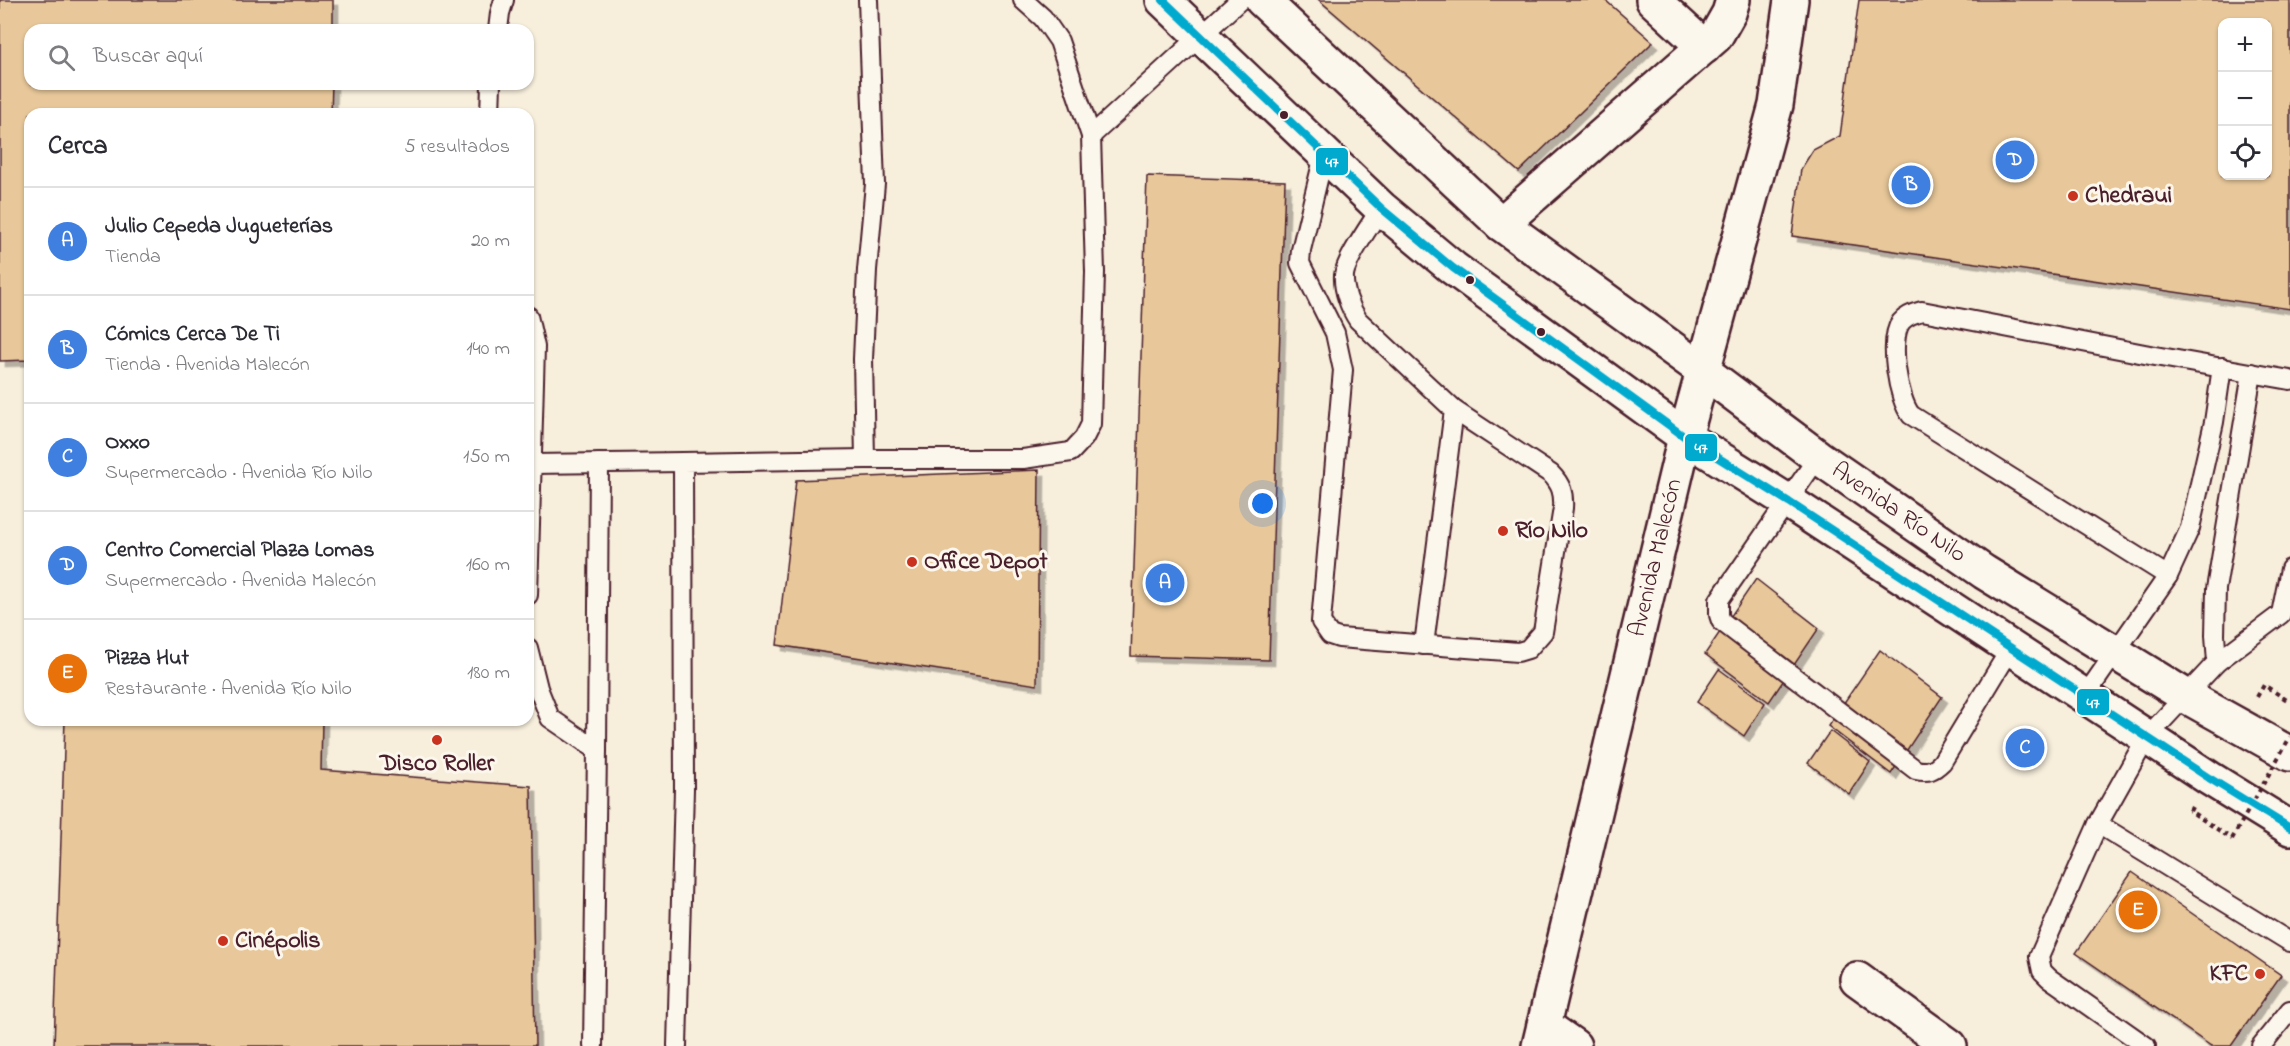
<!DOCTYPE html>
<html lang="es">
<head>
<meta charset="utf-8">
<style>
	:root { --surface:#fff; --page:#f7f7f7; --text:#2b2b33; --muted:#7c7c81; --line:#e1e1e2; --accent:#0b8043 }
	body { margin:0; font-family:"Indie Flower",sans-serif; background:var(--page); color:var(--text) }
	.controls { position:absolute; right:18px; top:18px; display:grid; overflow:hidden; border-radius:12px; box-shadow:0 2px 4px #0004 }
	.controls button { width:54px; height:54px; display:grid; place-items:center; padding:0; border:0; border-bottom:2px solid var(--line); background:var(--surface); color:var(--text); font:30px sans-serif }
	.you { position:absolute; left:1263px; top:504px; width:21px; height:21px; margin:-15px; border:4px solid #fff; border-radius:50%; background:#1a73e8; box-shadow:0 0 0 9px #1a73e833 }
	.badge { display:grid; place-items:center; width:39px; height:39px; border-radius:50%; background:var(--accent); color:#fff; font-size:20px; font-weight:700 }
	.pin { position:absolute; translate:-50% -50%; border:3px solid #fff; box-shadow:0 2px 6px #0006 }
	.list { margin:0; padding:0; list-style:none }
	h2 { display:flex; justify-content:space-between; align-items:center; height:78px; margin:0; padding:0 24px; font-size:26px }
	h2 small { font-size:20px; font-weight:400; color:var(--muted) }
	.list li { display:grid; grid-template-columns:39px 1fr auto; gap:18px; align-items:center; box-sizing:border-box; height:108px; padding:0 24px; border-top:2px solid var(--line) }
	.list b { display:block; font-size:22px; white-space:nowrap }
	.list p { margin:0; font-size:20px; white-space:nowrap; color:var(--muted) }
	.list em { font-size:20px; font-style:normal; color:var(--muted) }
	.icon { flex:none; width:33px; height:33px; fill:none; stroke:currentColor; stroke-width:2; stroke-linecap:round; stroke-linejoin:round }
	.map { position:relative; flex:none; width:2290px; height:1046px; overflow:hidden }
	.search { position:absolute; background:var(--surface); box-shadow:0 2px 4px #0004; left:24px; top:24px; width:510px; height:66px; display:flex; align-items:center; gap:15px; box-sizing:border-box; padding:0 21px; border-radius:18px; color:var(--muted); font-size:22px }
	.panel { position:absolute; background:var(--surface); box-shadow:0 2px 4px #0004; left:24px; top:108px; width:510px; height:618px; border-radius:18px }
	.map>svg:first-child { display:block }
	.building { fill:#e8c89a; stroke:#4a1f2b; stroke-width:1.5; fill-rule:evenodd; filter:url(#shadow) }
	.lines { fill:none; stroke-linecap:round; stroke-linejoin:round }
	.service-casing { stroke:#4a1f2b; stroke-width:22 }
	.minor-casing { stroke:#4a1f2b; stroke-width:38 }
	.tertiary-casing { stroke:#4a1f2b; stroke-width:38 }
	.secondary-casing { stroke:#4a1f2b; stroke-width:38 }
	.path { stroke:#4a1f2b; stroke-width:4; stroke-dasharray:4.5 4.5; stroke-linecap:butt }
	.service { stroke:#fbf7ec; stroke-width:18 }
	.minor { stroke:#fbf7ec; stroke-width:33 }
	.tertiary { stroke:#fbf7ec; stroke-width:33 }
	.secondary { stroke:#fbf7ec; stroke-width:33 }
	.path-bridge { stroke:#4a1f2b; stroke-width:4; stroke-dasharray:4.5 4.5; stroke-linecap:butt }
	.bus-1-casing { stroke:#fbf7ec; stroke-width:12 }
	.bus-1 { stroke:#00a9ce; stroke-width:8 }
	.bus-dot { fill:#4a1f2b; stroke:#fbf7ec; stroke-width:2 }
	.poi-dot { fill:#c8321e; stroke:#fbf7ec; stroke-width:2 }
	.labels { text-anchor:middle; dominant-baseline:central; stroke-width:6; stroke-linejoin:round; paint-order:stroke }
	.poi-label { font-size:24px; font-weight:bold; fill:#4a1f2b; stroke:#fbf7ec; text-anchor:start }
	.street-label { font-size:24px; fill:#4a1f2b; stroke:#fbf7ec }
	.line-badge { stroke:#fbf7ec; stroke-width:2 }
	.badge-label { font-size:16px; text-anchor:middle; font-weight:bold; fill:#fff }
</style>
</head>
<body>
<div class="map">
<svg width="2290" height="1046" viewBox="0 0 2290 1046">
	<defs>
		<filter id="shadow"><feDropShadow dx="5.5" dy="5.5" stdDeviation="0" flood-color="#0004"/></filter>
	</defs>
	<rect width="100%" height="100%" fill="#f7eedc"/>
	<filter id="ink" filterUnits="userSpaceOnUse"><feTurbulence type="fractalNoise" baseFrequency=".0167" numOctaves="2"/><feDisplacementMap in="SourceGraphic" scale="12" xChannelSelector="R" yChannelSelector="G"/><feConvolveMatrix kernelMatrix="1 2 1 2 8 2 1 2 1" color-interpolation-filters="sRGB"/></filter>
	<g filter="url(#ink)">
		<g class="building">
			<path d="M0,0H333V30H30V84H332L331,114H30V360L0,361Z"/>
			<path d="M1319,0H1605L1653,42L1519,172Z"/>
			<path d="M1859,0H2290V309L1792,236L1801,169L1813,150L1840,136ZM2222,22H2268V176H2222Z"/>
			<path d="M1147,176L1285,181L1269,660L1131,656Z"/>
			<path d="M1039,470L1037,685L777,645L796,480Z"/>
			<path d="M1756,579L1819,628L1769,702L1705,654Z"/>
			<path d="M1880,650L1942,697L1891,774L1828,726Z"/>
			<path d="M1719,669L1765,703L1744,736L1697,702Z"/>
			<path d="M65,720H322L321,770L531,786L535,1046H54Z"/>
			<path d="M1830,731L1870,762L1849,794L1808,763Z"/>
			<path d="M2132,872L2281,975L2231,1046H2211L2076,953Z"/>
		</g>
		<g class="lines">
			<defs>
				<g id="service">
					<path d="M498,30L500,13L504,0"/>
					<path d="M490,114L491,84"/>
					<path d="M1091,136L1240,0"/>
					<path d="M1324,155L1301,250L1300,263L1335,333L1343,370L1321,622L1330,635L1339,638L1518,652L1528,649L1543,632L1563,508C1564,493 1561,484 1551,474L1454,410L1358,320C1350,308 1343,290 1344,275C1346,259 1372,223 1381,208"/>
					<path d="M528,316L535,347L528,595"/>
					<path d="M1818,457L1719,600V615L1721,621L1916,770C1928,773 1934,770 1942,762L2011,648"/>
					<path d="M865,459L863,359L867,270L875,184L868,0"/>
					<path d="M532,464L683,462"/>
					<path d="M2168,576L1911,415C1898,400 1888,340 1901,322C1906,316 1914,313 1922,311L2155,356L2290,380"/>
					<path d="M1424,645L1454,410"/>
					<path d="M528,648L538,688L550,718L597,750L593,1046"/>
					<path d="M2217,662L2215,635L2216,589L2252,373"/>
					<path d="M2085,696L2168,576L2190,528L2214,422L2222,367"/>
					<path d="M597,750L599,463"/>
					<path d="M2098,824L2290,942"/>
					<path d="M677,1046L684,789L683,462L865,459H1023L1071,452L1084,438L1091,424L1095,272L1091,136L1059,41L1043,18L1023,0"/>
					<path d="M2146,1046L2049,978L2042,971L2039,957L2098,824L2147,737L2217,662L2281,614L2290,569"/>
					<path d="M2261,1046L2290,1010"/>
				</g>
				<g id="minor">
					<path d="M1653,0L1704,47"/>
					<path d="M1857,979L1950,1046"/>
					<path d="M1544,1025L1574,1046"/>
					<path id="s1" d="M1539,1046L1685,437"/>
				</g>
				<g id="tertiary">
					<path d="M1501,224L1716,36L1729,13L1733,0"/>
					<path d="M1685,437L1776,105L1791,0"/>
				</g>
				<g id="secondary">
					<path d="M1163,0L1381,208L1453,268L1685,437L1789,502L2209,778L2290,828"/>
					<path id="s2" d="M1262,0L1501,224L1702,370L1818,457L1984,572L2184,695L2290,754"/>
				</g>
			</defs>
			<use href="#service" class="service-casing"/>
			<use href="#minor" class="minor-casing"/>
			<use href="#tertiary" class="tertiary-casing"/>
			<use href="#secondary" class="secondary-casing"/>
			<g class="path">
				<path d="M2257,697L2264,685L2290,702"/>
				<path d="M2192,807L2190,811L2232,839"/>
			</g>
			<use href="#service" class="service"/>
			<use href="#minor" class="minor"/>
			<use href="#tertiary" class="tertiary"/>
			<use href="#secondary" class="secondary"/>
			<path class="path-bridge" d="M2232,839L2290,737"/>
			<defs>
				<path id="bus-1" d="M1163,0L1381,208L1453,268L1685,437L1789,502L2209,778L2290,828"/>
			</defs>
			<use href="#bus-1" class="bus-1-casing"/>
			<use href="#bus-1" class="bus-1"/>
		</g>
	</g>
	<g class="bus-dot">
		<circle cx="1284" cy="115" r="5"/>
		<circle cx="1470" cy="280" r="5"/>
		<circle cx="1541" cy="332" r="5"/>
	</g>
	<g class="poi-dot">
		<circle cx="2073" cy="196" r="6"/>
		<circle cx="1503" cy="531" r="6"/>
		<circle cx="912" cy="562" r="6"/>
		<circle cx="437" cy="740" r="6"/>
		<circle cx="223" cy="941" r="6"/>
		<circle cx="2260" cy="974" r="6"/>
	</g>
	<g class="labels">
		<g class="poi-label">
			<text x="2085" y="196">Chedraui</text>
			<text x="1515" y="531">Río Nilo</text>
			<text x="924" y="562">Office Depot</text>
			<text x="437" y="764" text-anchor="middle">Disco Roller</text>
			<text x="235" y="941">Cinépolis</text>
			<text x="2248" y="974" text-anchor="end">KFC</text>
		</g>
		<g class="street-label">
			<text stroke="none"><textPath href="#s2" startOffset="819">Avenida Río Nilo</textPath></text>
			<text stroke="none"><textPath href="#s1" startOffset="502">Avenida Malecón</textPath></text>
		</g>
	</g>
	<g class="line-badge">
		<rect x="1315" y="147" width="34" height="29" rx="6" fill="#00a9ce"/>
		<rect x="1684" y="433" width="34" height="29" rx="6" fill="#00a9ce"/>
		<rect x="2076" y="688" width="34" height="28" rx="6" fill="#00a9ce"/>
	</g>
	<g class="badge-label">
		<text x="1332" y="167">47</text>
		<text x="1701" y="453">47</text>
		<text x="2093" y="708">47</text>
	</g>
</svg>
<div class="controls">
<button>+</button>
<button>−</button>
<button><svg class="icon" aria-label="locate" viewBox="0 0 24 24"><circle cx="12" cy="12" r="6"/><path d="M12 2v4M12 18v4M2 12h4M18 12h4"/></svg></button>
</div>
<div class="you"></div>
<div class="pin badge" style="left:1165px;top:583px;background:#3f7fe0">A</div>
<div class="pin badge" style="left:1911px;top:185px;background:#3f7fe0">B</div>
<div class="pin badge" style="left:2025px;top:748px;background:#3f7fe0">C</div>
<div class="pin badge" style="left:2015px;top:160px;background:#3f7fe0">D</div>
<div class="pin badge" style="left:2138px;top:910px;background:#e8710a">E</div>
<div class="search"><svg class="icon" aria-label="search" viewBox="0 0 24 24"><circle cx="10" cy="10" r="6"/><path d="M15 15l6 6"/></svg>Buscar aquí</div>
<section class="panel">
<h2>Cerca<small>5 resultados</small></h2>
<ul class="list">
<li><span class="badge" style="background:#3f7fe0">A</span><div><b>Julio Cepeda Jugueterías</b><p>Tienda</p></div><em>20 m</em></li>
<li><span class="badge" style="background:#3f7fe0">B</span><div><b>Cómics Cerca De Ti</b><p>Tienda · Avenida Malecón</p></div><em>140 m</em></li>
<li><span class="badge" style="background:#3f7fe0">C</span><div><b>Oxxo</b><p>Supermercado · Avenida Río Nilo</p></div><em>150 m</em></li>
<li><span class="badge" style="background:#3f7fe0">D</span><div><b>Centro Comercial Plaza Lomas</b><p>Supermercado · Avenida Malecón</p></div><em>160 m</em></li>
<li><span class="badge" style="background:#e8710a">E</span><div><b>Pizza Hut</b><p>Restaurante · Avenida Río Nilo</p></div><em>180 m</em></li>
</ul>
</section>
</div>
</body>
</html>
